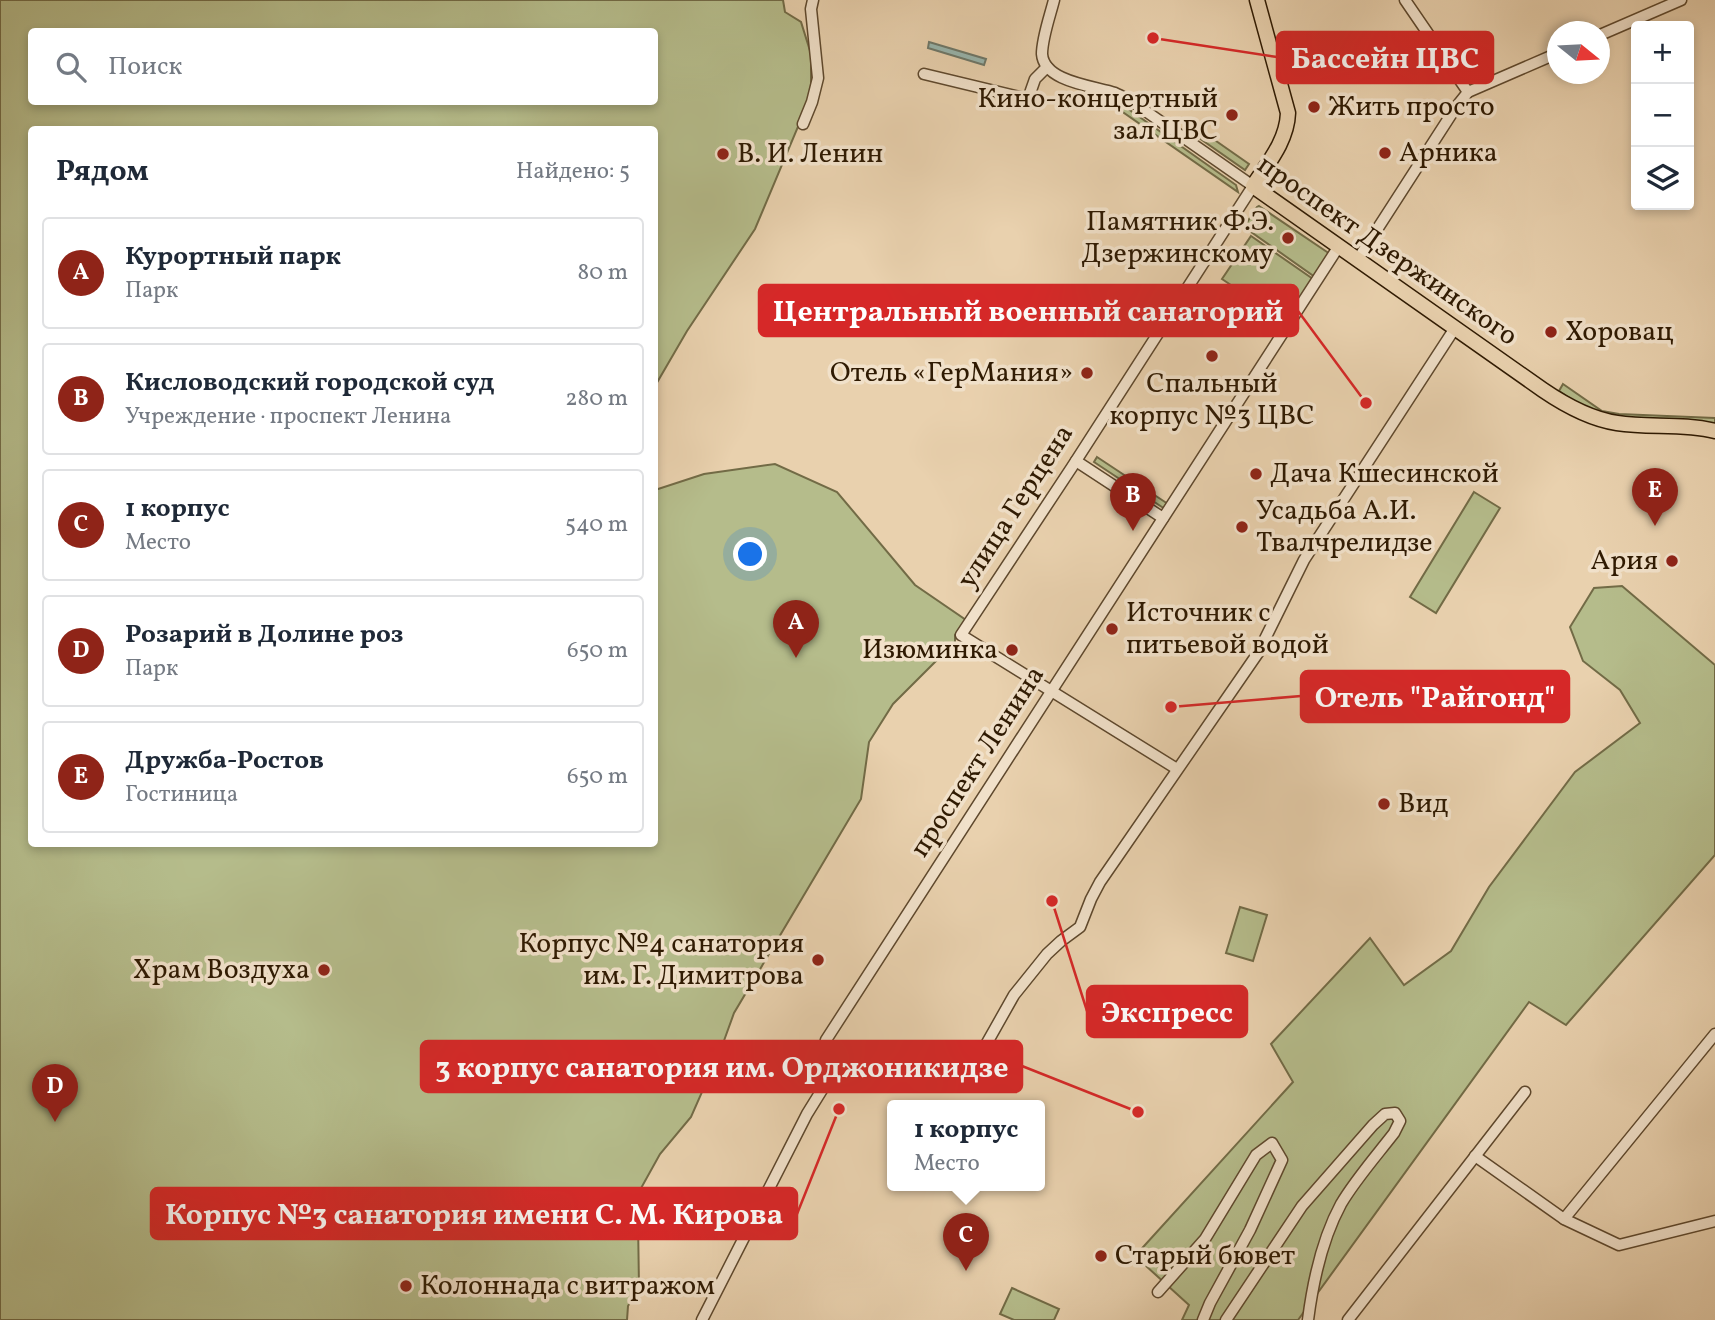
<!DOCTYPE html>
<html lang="ru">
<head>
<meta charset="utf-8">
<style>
	:root { --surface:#fff; --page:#f2f2f3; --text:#1f2937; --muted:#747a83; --line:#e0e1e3; --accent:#8f2418 }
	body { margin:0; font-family:Vollkorn,serif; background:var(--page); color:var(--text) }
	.controls { position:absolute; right:21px; top:21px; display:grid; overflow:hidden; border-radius:7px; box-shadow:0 4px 10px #0003 }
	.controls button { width:63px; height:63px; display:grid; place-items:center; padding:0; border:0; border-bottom:2px solid var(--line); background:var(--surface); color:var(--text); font:35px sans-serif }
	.compass { position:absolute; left:1547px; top:21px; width:63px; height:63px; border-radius:50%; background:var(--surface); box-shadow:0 4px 10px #0003; rotate:108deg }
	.you { position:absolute; left:751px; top:555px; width:24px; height:24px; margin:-18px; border:5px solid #fff; border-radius:50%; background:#1a73e8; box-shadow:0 0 0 10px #1a73e833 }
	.badge { display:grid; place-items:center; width:46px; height:46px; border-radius:50%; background:var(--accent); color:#fff; font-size:23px; font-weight:700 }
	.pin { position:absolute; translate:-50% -58px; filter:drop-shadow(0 2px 4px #0008) }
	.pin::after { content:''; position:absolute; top:37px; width:24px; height:21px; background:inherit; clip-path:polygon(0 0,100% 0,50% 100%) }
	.popup { position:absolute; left:887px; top:1100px; width:158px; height:91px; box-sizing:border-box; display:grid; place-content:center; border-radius:7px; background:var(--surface); filter:drop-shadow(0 2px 5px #0005); font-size:23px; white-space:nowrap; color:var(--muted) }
	.popup b { font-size:26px; color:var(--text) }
	.popup::after { content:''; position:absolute; left:50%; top:100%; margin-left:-14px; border:14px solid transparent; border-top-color:var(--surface) }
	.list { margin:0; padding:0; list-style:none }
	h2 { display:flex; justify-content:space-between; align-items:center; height:91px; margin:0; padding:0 28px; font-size:30px }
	h2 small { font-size:23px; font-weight:400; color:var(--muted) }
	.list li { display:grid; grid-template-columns:46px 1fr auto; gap:21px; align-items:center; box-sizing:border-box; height:112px; margin:0 14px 14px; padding:0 14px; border:2px solid var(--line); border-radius:7px }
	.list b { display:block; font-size:26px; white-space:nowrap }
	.list p { margin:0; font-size:23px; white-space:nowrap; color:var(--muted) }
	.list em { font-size:23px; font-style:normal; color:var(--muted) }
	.icon { flex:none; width:38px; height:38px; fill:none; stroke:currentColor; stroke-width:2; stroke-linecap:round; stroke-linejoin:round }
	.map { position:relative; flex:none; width:1715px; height:1320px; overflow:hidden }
	.search { position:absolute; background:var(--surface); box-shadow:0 4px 10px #0003; left:28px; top:28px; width:630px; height:77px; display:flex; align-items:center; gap:18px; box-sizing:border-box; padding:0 24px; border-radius:7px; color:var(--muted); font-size:26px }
	.panel { position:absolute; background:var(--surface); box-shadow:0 4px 10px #0003; left:28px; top:126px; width:630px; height:721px; border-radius:7px }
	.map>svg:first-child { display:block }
	.green { fill:#b5bc8b; stroke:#726b46; stroke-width:2; fill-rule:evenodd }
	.water { fill:#98b6af; stroke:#6e786a; stroke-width:2 }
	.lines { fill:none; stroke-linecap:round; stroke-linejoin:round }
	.minor-casing { stroke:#5e482d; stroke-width:13 }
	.major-casing { stroke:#2f1a02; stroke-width:17 }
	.minor { stroke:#f1e1ca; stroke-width:10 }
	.major { stroke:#e9d1ae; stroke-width:14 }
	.poi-dot { fill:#8f2418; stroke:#f1e1ca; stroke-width:2.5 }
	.labels { text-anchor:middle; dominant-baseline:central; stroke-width:7; stroke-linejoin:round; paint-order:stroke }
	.poi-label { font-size:28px; fill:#2f1a02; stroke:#f1e1ca; text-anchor:start }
	.street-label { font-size:28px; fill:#2f1a02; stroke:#f1e1ca }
	.leader { fill:none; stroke:#d62828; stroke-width:2.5 }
	.callout-dot { fill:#d62828; stroke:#f1e1ca; stroke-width:2.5 }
	.callout { fill:#d62828; stroke:#d62828; stroke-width:2.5 }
	.callout-label { font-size:30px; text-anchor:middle; font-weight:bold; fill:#fff }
</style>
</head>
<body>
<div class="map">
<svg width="1715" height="1320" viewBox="0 0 1715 1320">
	<rect width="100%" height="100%" fill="#e9d1ae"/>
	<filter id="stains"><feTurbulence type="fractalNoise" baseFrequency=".00286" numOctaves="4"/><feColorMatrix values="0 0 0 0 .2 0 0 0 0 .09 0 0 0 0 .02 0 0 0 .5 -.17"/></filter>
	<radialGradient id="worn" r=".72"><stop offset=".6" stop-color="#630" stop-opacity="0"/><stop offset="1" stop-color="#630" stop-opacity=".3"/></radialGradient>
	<g class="green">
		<path d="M0,0H783L785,12L801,22L811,54V92L800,122L755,229L687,331L655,386L654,130H32V844H654L655,490L704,474L775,464L837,492L915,585L966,620L955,635V642L893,704L869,742L861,799L734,1013L721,1049L691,1117L660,1154L635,1199L647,1209L638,1220L639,1287L628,1306L627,1320H0ZM32,32H654V102H32Z"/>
		<path d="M1097,94L1114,99L1236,185L1238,192L1111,104L1091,99L1093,95Z"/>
		<path d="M1196,127L1249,164L1245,170L1192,133Z"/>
		<path d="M1259,206L1330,254L1315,277L1244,227L1257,207Z"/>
		<path d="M1251,236L1313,279L1286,322L1222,279Z"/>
		<path d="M1563,384L1602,411L1619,414L1715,418V423L1619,417L1585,408L1559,391Z"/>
		<path d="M1097,457L1168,504L1165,509L1094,462Z"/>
		<path d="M1474,492L1500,508L1436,613L1410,597Z"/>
		<path d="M1622,586L1715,665V855L1566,1025L1529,1002L1298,1320H1182L1189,1305L1135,1256L1293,1082L1271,1044L1370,938L1404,985L1451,951L1489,887L1575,772L1640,723L1620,690L1583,661L1570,627L1594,588Z"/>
		<path d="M1240,907L1267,915L1253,961L1226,953Z"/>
		<path d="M1012,1288L1059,1309L1054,1320H1014L1000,1314Z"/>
	</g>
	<path class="water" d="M929,42L986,59L984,65L928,48Z"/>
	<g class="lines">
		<defs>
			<g id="minor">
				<path d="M1054,0C1050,16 1042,38 1042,54C1044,82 1094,86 1115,93C1122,96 1128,100 1134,103L1253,186L1072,467L961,635L1177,769"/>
				<path d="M1405,0L1468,92"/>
				<path d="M1600,35L1681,0"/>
				<path d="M924,74L1028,99L1035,79L1047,67"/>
				<path d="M803,124L812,102L818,78L811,9L813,0"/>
				<path d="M1358,259L1456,107L1468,92L1558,53"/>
				<path d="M1076,461L1163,518"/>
				<path d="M970,1073L1014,995L1047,954L1061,941L1080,927L1091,899L1100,882L1258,653L1304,560L1455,328"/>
				<path d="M1475,1156L1564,1219L1619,1245L1715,1221"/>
				<path d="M1564,1219L1715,1034"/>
				<path d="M1158,1292L1205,1239L1256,1155L1272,1143L1282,1160L1250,1230L1210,1303L1203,1320"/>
				<path d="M702,1320L807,1114L833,1072L824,1047L826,1040L1339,246"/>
				<path d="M1226,1320L1302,1206L1373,1125L1385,1114L1395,1113L1400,1121L1394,1133C1377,1155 1355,1180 1341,1204C1322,1239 1313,1281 1308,1320"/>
				<path d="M1348,1320L1525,1092"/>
			</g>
			<path id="major" d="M1257,0L1288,113C1287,141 1268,163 1253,186L1543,390C1565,405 1590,419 1617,423C1649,428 1683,423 1715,431"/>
		</defs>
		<use href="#minor" class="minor-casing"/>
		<use href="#major" class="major-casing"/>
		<use href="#minor" class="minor"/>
		<use href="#major" class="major"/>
	</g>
	<g class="poi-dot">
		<circle cx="1314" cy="107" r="7"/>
		<circle cx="1232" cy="115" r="7"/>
		<circle cx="1385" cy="153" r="7"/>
		<circle cx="723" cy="154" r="7"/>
		<circle cx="1288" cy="238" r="7"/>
		<circle cx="1551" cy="332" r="7"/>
		<circle cx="1212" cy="356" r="7"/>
		<circle cx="1087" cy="373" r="7"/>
		<circle cx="1256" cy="474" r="7"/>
		<circle cx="1242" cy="527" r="7"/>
		<circle cx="1672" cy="561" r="7"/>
		<circle cx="1112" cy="629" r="7"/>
		<circle cx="1012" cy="650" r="7"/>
		<circle cx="1384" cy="804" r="7"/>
		<circle cx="818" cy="960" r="7"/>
		<circle cx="324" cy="970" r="7"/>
		<circle cx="1101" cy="1256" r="7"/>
		<circle cx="406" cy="1286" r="7"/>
	</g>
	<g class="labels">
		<g class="poi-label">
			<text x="1218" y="99" text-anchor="end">Кино-концертный<tspan x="1218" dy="32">зал ЦВС</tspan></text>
			<text x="1328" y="107">Жить просто</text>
			<text x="1399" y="153">Арника</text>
			<text x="737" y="154">В. И. Ленин</text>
			<text x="1274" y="222" text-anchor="end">Памятник Ф.Э.<tspan x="1274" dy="32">Дзержинскому</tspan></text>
			<text x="1565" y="332">Хоровац</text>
			<text x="1073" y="373" text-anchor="end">Отель «ГерМания»</text>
			<text x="1212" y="384" text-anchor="middle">Спальный<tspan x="1212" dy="32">корпус №3 ЦВС</tspan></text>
			<text x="1270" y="474">Дача Кшесинской</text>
			<text x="1256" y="511">Усадьба А.И.<tspan x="1256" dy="32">Твалчрелидзе</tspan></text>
			<text x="1658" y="561" text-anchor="end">Ария</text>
			<text x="1126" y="613">Источник с<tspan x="1126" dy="32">питьевой водой</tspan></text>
			<text x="998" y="650" text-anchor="end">Изюминка</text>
			<text x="1398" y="804">Вид</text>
			<text x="804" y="944" text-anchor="end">Корпус №4 санатория<tspan x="804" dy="32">им. Г. Димитрова</tspan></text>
			<text x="310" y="970" text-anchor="end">Храм Воздуха</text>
			<text x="1115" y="1256">Старый бювет</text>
			<text x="420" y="1286">Колоннада с витражом</text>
		</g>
		<g class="street-label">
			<text transform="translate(1387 251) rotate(35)">проспект Дзержинского</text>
			<text transform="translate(1016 507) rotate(-57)">улица Герцена</text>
			<text transform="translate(978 762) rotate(-57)">проспект Ленина</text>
		</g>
	</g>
	<path class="leader" d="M1153 38L1277 57M1366 403L1298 311M1171 707L1301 696M1052 901L1087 1011M1138 1112L1022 1066M839 1109L797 1214"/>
	<g class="callout-dot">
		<circle cx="1153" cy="38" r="7"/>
		<circle cx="1366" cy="403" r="7"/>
		<circle cx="1171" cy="707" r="7"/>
		<circle cx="1052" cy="901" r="7"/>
		<circle cx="1138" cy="1112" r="7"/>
		<circle cx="839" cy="1109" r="7"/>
	</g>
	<g class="callout">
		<rect x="1277" y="32" width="216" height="51" rx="7"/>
		<rect x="759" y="285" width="539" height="51" rx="7"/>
		<rect x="1301" y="671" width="268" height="51" rx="7"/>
		<rect x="1087" y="986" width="160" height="51" rx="7"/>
		<rect x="421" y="1041" width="601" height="51" rx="7"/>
		<rect x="151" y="1188" width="646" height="51" rx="7"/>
	</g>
	<g class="callout-label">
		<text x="1385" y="68">Бассейн ЦВС</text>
		<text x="1028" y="321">Центральный военный санаторий</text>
		<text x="1435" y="707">Отель "Райгонд"</text>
		<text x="1167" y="1022">Экспресс</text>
		<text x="722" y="1077">3 корпус санатория им. Орджоникидзе</text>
		<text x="474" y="1224">Корпус №3 санатория имени С. М. Кирова</text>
	</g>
	<rect width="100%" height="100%" filter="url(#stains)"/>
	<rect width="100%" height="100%" fill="url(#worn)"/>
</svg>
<div class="controls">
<button>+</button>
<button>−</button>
<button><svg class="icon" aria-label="layers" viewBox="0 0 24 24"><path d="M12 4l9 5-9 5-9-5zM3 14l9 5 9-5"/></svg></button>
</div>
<svg class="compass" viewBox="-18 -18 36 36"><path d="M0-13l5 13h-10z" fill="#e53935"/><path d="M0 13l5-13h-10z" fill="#747a83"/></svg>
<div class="you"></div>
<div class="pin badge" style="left:796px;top:658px">A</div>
<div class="pin badge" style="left:1133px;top:531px">B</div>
<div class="pin badge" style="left:966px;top:1271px">C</div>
<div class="popup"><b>1 корпус</b>Место</div>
<div class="pin badge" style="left:55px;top:1122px">D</div>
<div class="pin badge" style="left:1655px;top:526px">E</div>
<div class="search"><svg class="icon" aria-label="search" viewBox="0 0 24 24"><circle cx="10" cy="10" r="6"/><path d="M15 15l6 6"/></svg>Поиск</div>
<section class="panel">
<h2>Рядом<small>Найдено: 5</small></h2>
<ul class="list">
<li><span class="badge">A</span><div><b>Курортный парк</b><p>Парк</p></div><em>80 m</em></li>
<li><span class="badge">B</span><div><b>Кисловодский городской суд</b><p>Учреждение · проспект Ленина</p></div><em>280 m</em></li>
<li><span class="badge">C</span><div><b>1 корпус</b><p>Место</p></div><em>540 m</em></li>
<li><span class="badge">D</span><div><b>Розарий в Долине роз</b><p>Парк</p></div><em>650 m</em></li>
<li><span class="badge">E</span><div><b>Дружба-Ростов</b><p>Гостиница</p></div><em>650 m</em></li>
</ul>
</section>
</div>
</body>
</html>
